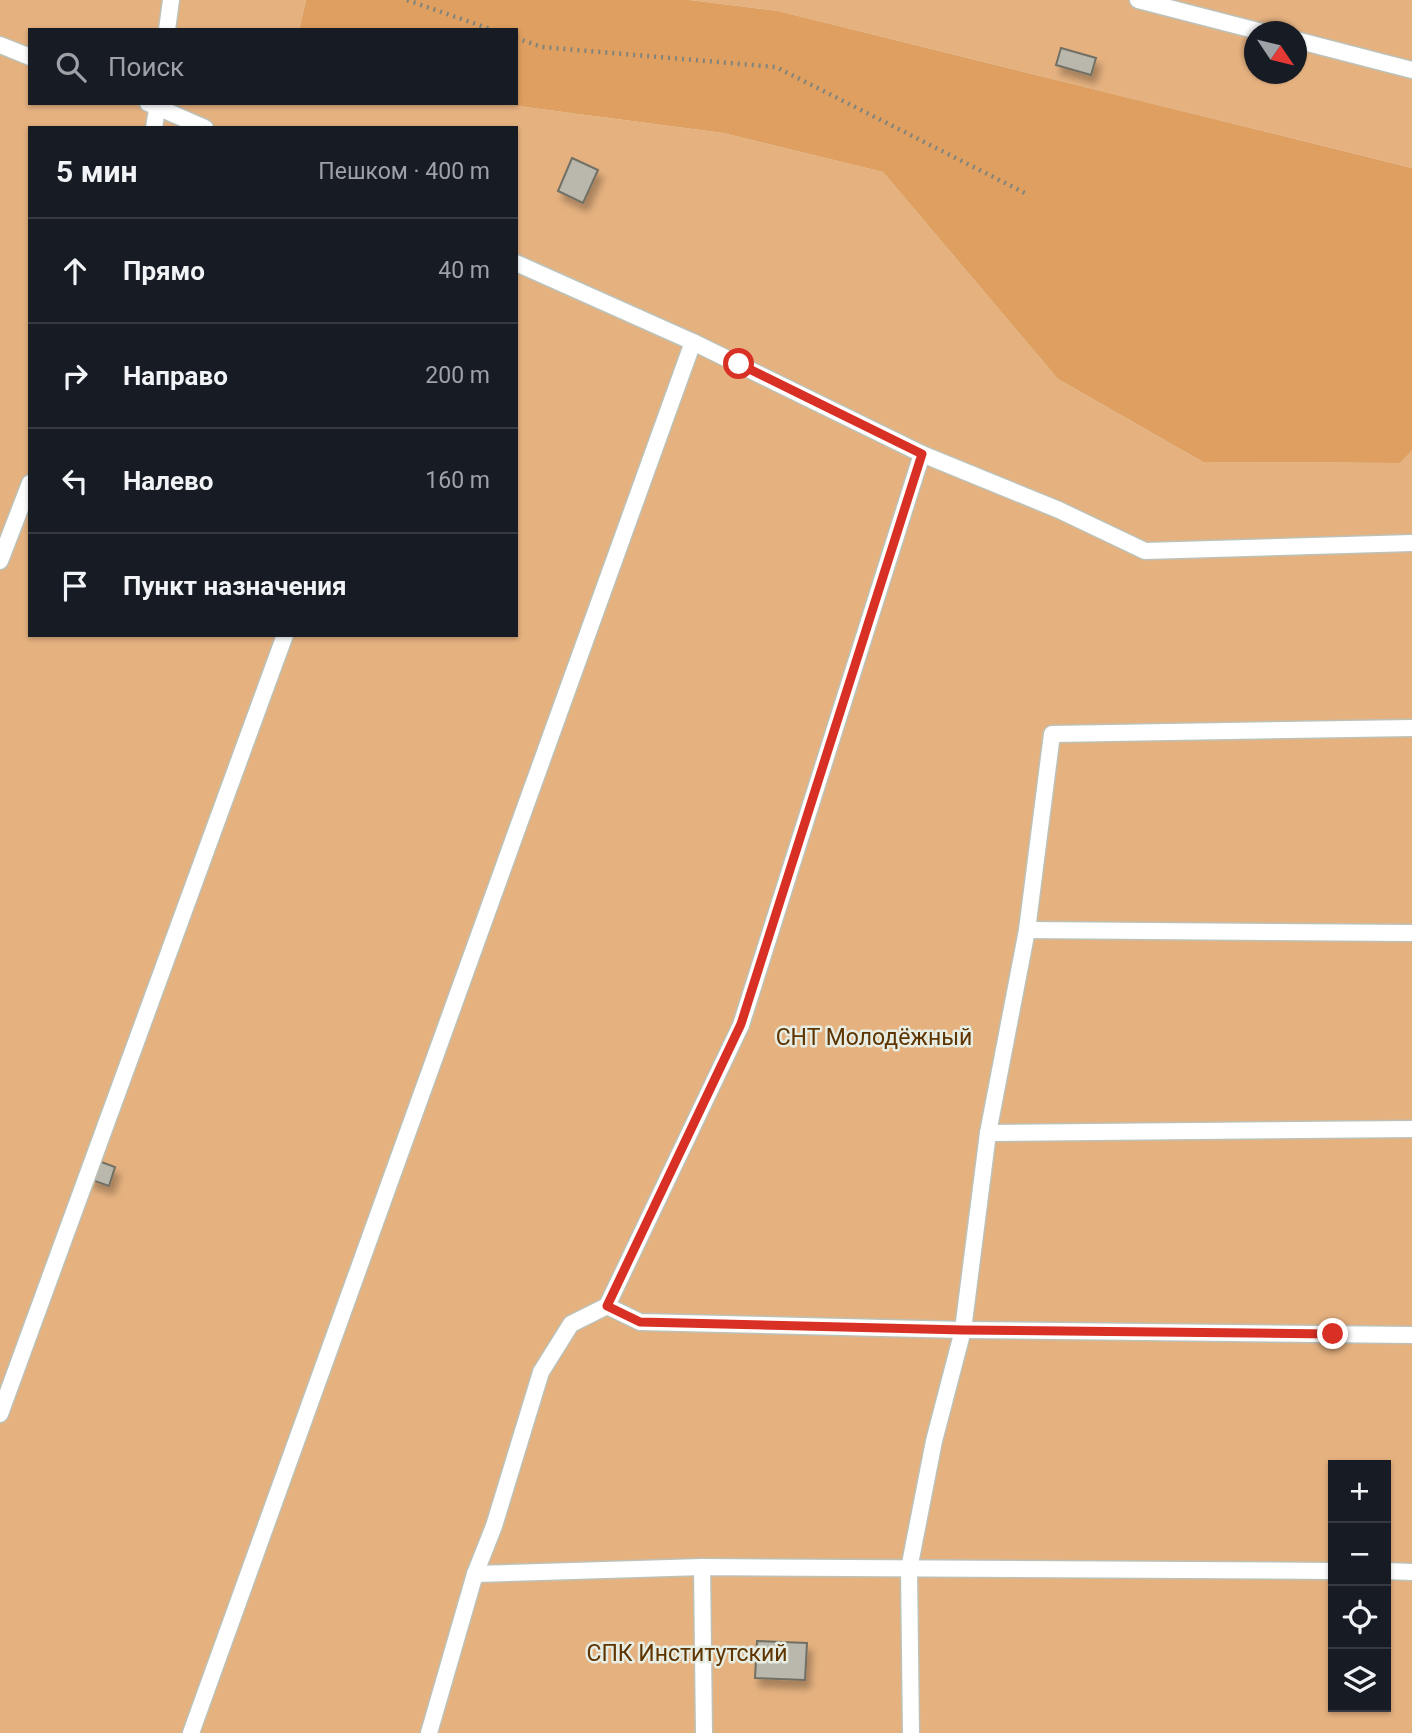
<!DOCTYPE html>
<html lang="ru">
<head>
<meta charset="utf-8">
<style>
	:root { --surface:#171b24; --page:#20242c; --text:#f1f3f6; --muted:#9ea1a6; --line:#363941 }
	body { margin:0; font-family:Roboto,sans-serif; background:var(--page); color:var(--text) }
	.controls { position:absolute; right:21px; bottom:21px; display:grid; overflow:hidden; border-radius:0px; box-shadow:0 2px 5px #0004 }
	.controls button { width:63px; height:63px; display:grid; place-items:center; padding:0; border:0; border-bottom:2px solid var(--line); background:var(--surface); color:var(--text); font:35px sans-serif }
	.compass { position:absolute; left:1244px; top:21px; width:63px; height:63px; border-radius:50%; background:var(--surface); box-shadow:0 2px 5px #0004; rotate:125deg }
	.stop { position:absolute; width:21px; height:21px; margin:-16px; border:5px solid #d93025; border-radius:50%; background:#fff }
	.stop.end { background:#d93025; border-color:#fff; box-shadow:0 2px 7px #0008 }
	.list { margin:0; padding:0; list-style:none }
	h2 { display:flex; justify-content:space-between; align-items:center; height:91px; margin:0; padding:0 28px; font-size:30px }
	h2 small { font-size:23px; font-weight:400; color:var(--muted) }
	.list li { display:grid; grid-template-columns:46px 1fr auto; gap:21px; align-items:center; box-sizing:border-box; height:105px; padding:0 28px; border-top:2px solid var(--line) }
	.list b { display:block; font-size:26px; white-space:nowrap }
	.list em { font-size:23px; font-style:normal; color:var(--muted) }
	.icon { flex:none; width:38px; height:38px; fill:none; stroke:currentColor; stroke-width:2; stroke-linecap:round; stroke-linejoin:round }
	.map { position:relative; flex:none; width:1412px; height:1733px; overflow:hidden }
	.search { position:absolute; background:var(--surface); box-shadow:0 2px 5px #0004; left:28px; top:28px; width:490px; height:77px; display:flex; align-items:center; gap:18px; box-sizing:border-box; padding:0 24px; border-radius:0px; color:var(--muted); font-size:26px }
	.panel { position:absolute; background:var(--surface); box-shadow:0 2px 5px #0004; left:28px; top:126px; width:490px; height:511px; border-radius:0px }
	.map>svg:first-child { display:block }
	.green { fill:#e5b17f; fill-rule:evenodd }
	.forest { fill:#df9f60 }
	.building { fill:#bab8ad; stroke:#716f65; stroke-width:2; filter:url(#shadow) }
	.lines { fill:none; stroke-linecap:round; stroke-linejoin:round }
	.lane-casing { stroke:#bcc2b8; stroke-width:19 }
	.path { stroke:#80847c; stroke-width:4.5; stroke-dasharray:2 5; stroke-linecap:butt }
	.lane { stroke:#fff; stroke-width:16 }
	.route { stroke:#d93025; stroke-width:9 }
	.labels { text-anchor:middle; dominant-baseline:central; stroke-width:5; stroke-linejoin:round; paint-order:stroke }
	.park-label { font-size:23px; fill:#5e3400; stroke:#e7ede2 }
</style>
</head>
<body>
<div class="map">
<svg width="1412" height="1733" viewBox="0 0 1412 1733">
	<defs>
		<filter id="shadow"><feDropShadow dx="4.5" dy="8" stdDeviation="3.5" flood-color="#0004"/></filter>
	</defs>
	<rect width="100%" height="100%" fill="#e7ede2"/>
	<g class="green">
		<path d="M0,0H306L299,30H30V103H494L723,133L883,172L1058,379L1203,462L1400,463L1412,451V1733H0ZM30,128H516V635H30ZM1333,1465H1386V1707H1333Z"/>
		<path d="M689,0H1412V168L778,11ZM1254,32H1296V74H1254Z"/>
	</g>
	<path class="forest" d="M306,0H689L778,11L1412,168V451L1400,463L1203,462L1058,379L883,172L723,133L494,103H516V30H299Z"/>
	<g class="building">
		<path d="M1061,48L1096,58L1091,75L1056,65Z"/>
		<path d="M572,158L598,170L583,203L558,191Z"/>
		<path d="M96,1160L115,1167L109,1186L89,1179Z"/>
		<path d="M757,1641L807,1643L805,1680L755,1678Z"/>
	</g>
	<g class="lines">
		<defs>
			<g id="lane">
				<path d="M1138,0L1262,32"/>
				<path d="M167,30L171,0"/>
				<path d="M1296,40L1412,70"/>
				<path d="M0,45L30,57"/>
				<path d="M148,103L205,128"/>
				<path d="M154,128L158,103"/>
				<path d="M516,263L693,342L922,454L1059,510L1145,551L1412,543"/>
				<path d="M0,561L30,483"/>
				<path d="M1027,930L1412,933"/>
				<path d="M988,1133L1412,1129"/>
				<path d="M607,1306L640,1322L963,1330L1412,1335"/>
				<path d="M0,1414L285,635"/>
				<path d="M702,1567L704,1733"/>
				<path d="M1386,1571L1412,1572"/>
				<path d="M475,1574L702,1567L1333,1571"/>
				<path d="M191,1733L693,342"/>
				<path d="M429,1733L475,1574L494,1526L541,1372L571,1324L607,1306L741,1025L922,454"/>
				<path d="M911,1733L909,1569L934,1441L963,1330L988,1133L1027,930L1052,734L1412,728"/>
			</g>
		</defs>
		<use href="#lane" class="lane-casing"/>
		<g class="path">
			<path d="M407,0L493,30"/>
			<path d="M516,38L542,47L776,67L1025,193"/>
		</g>
		<use href="#lane" class="lane"/>
	</g>
	<g class="lines">
		<path class="route" d="M739,364L922,454L741,1024L607,1306L640,1322L963,1330L1333,1334"/>
	</g>
	<g class="labels">
		<g class="park-label">
			<text x="874" y="1037">СНТ Молодёжный</text>
			<text x="687" y="1653">СПК Институтский</text>
		</g>
	</g>
</svg>
<div class="controls">
<button>+</button>
<button>−</button>
<button><svg class="icon" aria-label="locate" viewBox="0 0 24 24"><circle cx="12" cy="12" r="6"/><path d="M12 2v4M12 18v4M2 12h4M18 12h4"/></svg></button>
<button><svg class="icon" aria-label="layers" viewBox="0 0 24 24"><path d="M12 4l9 5-9 5-9-5zM3 14l9 5 9-5"/></svg></button>
</div>
<svg class="compass" viewBox="-18 -18 36 36"><path d="M0-13l5 13h-10z" fill="#e53935"/><path d="M0 13l5-13h-10z" fill="#9ea1a6"/></svg>
<div class="stop" style="left:739px;top:364px"></div>
<div class="stop end" style="left:1333px;top:1334px"></div>
<div class="search"><svg class="icon" aria-label="search" viewBox="0 0 24 24"><circle cx="10" cy="10" r="6"/><path d="M15 15l6 6"/></svg>Поиск</div>
<section class="panel">
<h2>5 мин<small>Пешком · 400 m</small></h2>
<ul class="list">
<li><svg class="icon" aria-label="ahead" viewBox="0 0 24 24"><path d="M12 20V5M6 11l6-6 6 6"/></svg><div><b>Прямо</b></div><em>40 m</em></li>
<li><svg class="icon" aria-label="right" viewBox="0 0 24 24"><path d="M7 20v-9h11M14 6l5 5-5 5"/></svg><div><b>Направо</b></div><em>200 m</em></li>
<li><svg class="icon" aria-label="left" viewBox="0 0 24 24"><path d="M17 20v-9H6M10 6l-5 5 5 5"/></svg><div><b>Налево</b></div><em>160 m</em></li>
<li><svg class="icon" aria-label="arrive" viewBox="0 0 24 24"><path d="M6 21V4h12l-3 4 3 4H6"/></svg><div><b>Пункт назначения</b></div></li>
</ul>
</section>
</div>
</body>
</html>
